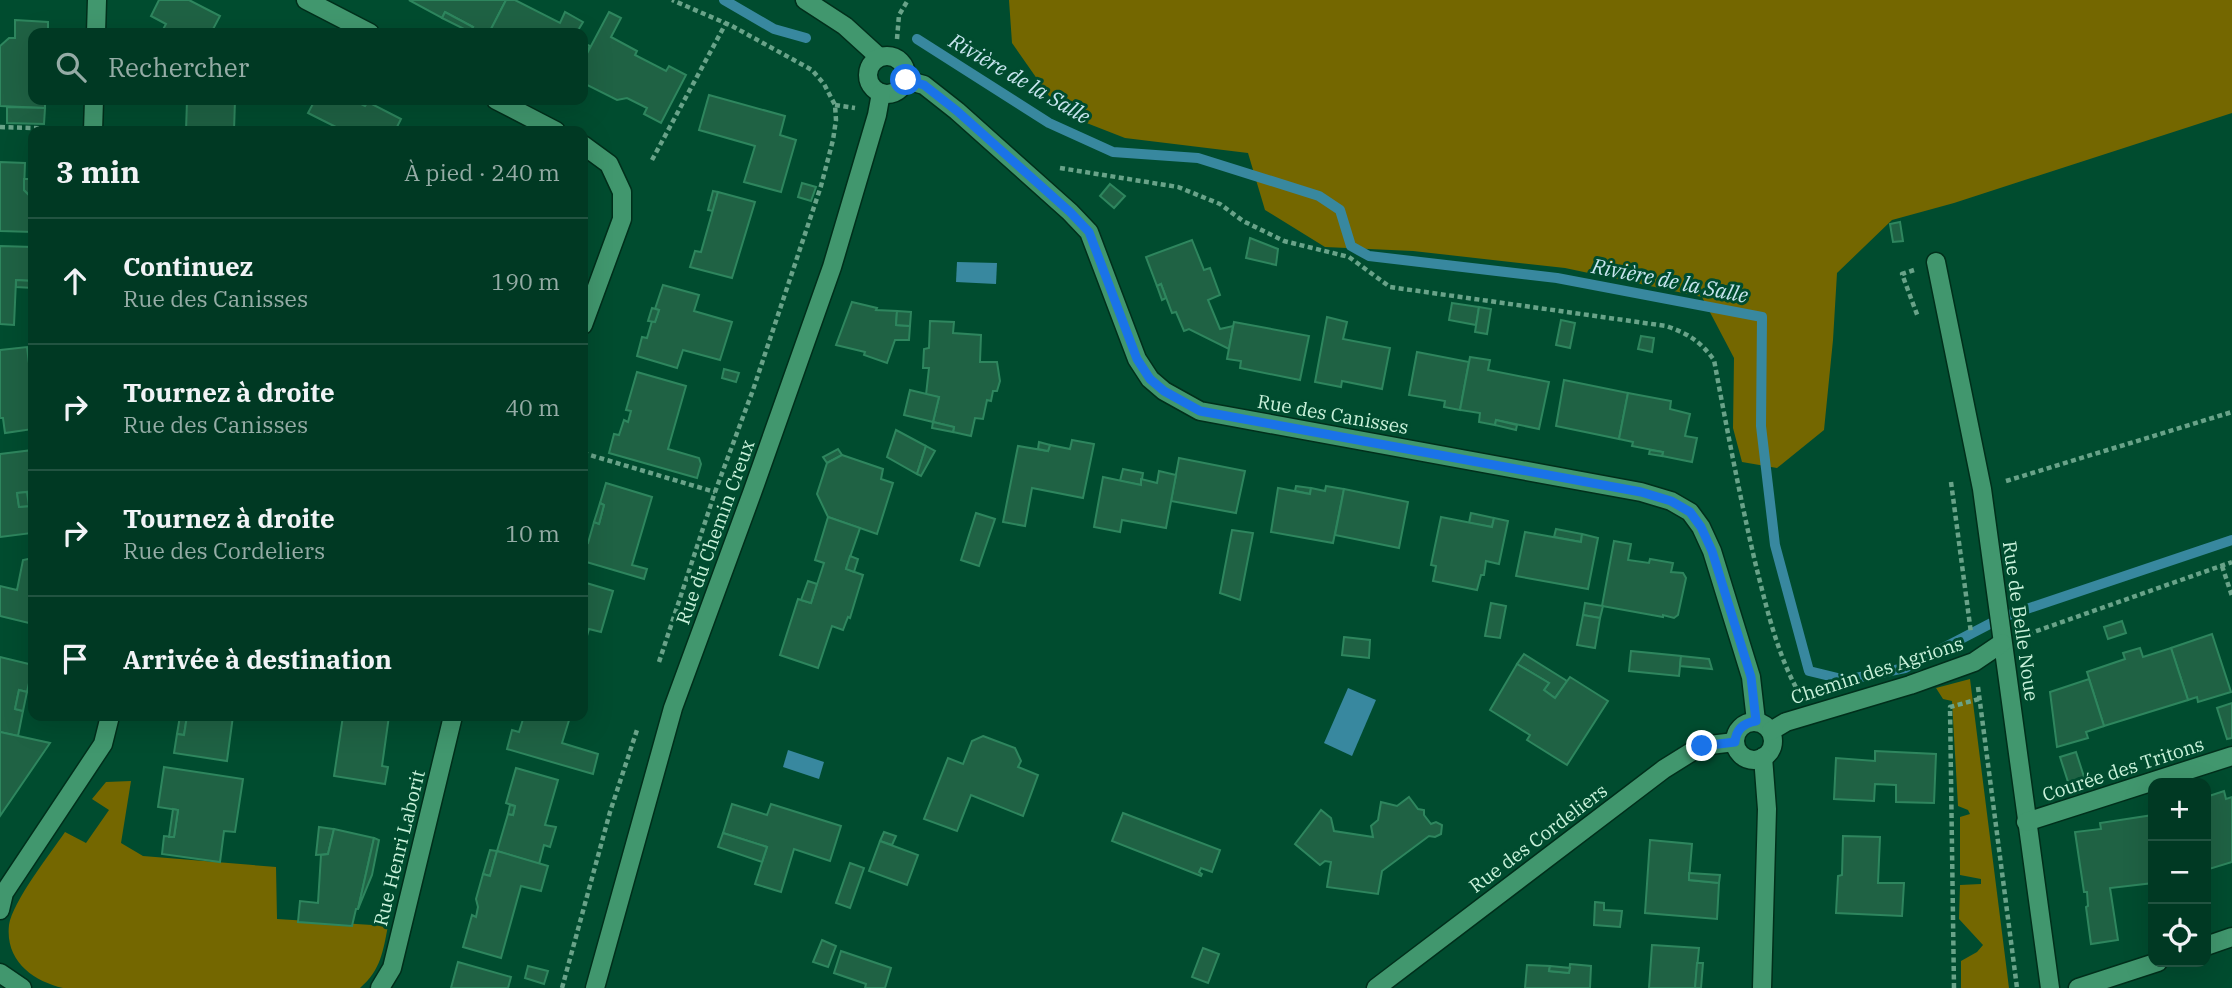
<!DOCTYPE html>
<html lang="fr">
<head>
<meta charset="utf-8">
<style>
	:root { --surface:#003923; --page:#0a402b; --text:#f1f3f6; --muted:#95aca6; --line:#225341 }
	body { margin:0; font-family:"IBM Plex Serif",serif; background:var(--page); color:var(--text) }
	.controls { position:absolute; right:21px; bottom:21px; display:grid; overflow:hidden; border-radius:14px; box-shadow:0 7px 28px #0002 }
	.controls button { width:63px; height:63px; display:grid; place-items:center; padding:0; border:0; border-bottom:2px solid var(--line); background:var(--surface); color:var(--text); font:35px sans-serif }
	.stop { position:absolute; width:21px; height:21px; margin:-16px; border:5px solid #1a73e8; border-radius:50%; background:#fff }
	.stop.end { background:#1a73e8; border-color:#fff; box-shadow:0 2px 7px #0008 }
	.list { margin:0; padding:0; list-style:none }
	h2 { display:flex; justify-content:space-between; align-items:center; height:91px; margin:0; padding:0 28px; font-size:30px }
	h2 small { font-size:23px; font-weight:400; color:var(--muted) }
	.list li { display:grid; grid-template-columns:46px 1fr auto; gap:21px; align-items:center; box-sizing:border-box; height:126px; padding:0 28px; border-top:2px solid var(--line) }
	.list b { display:block; font-size:26px; white-space:nowrap }
	.list p { margin:0; font-size:23px; white-space:nowrap; color:var(--muted) }
	.list em { font-size:23px; font-style:normal; color:var(--muted) }
	.icon { flex:none; width:38px; height:38px; fill:none; stroke:currentColor; stroke-width:2; stroke-linecap:round; stroke-linejoin:round }
	.map { position:relative; flex:none; width:2232px; height:988px; overflow:hidden }
	.search { position:absolute; background:var(--surface); box-shadow:0 7px 28px #0002; left:28px; top:28px; width:560px; height:77px; display:flex; align-items:center; gap:18px; box-sizing:border-box; padding:0 24px; border-radius:14px; color:var(--muted); font-size:26px }
	.panel { position:absolute; background:var(--surface); box-shadow:0 7px 28px #0002; left:28px; top:126px; width:560px; height:595px; border-radius:14px }
	.map>svg:first-child { display:block }
	.green { fill:#746700 }
	.water { fill:#38889f }
	.lines { fill:none; stroke-linecap:round; stroke-linejoin:round }
	.stream { stroke:#38889f; stroke-width:10 }
	.building { fill:#1f6244; stroke:#2e865e; stroke-width:2 }
	.minor-casing { stroke:#002f1b; stroke-width:21 }
	.path { stroke:#69a389; stroke-width:4.5; stroke-dasharray:5 3.5; stroke-linecap:butt }
	.minor { stroke:#41976e; stroke-width:18 }
	.route { stroke:#1a73e8; stroke-width:9 }
	.labels { text-anchor:middle; dominant-baseline:central; stroke-width:6; stroke-linejoin:round; paint-order:stroke }
	.street-label { font-size:19px; fill:#c9f2db; stroke:#004c2f }
	.water-label { font-size:21px; font-style:italic; fill:#c8e6f0; stroke:#004c2f }
</style>
</head>
<body>
<div class="map">
<svg width="2232" height="988" viewBox="0 0 2232 988">
	<rect width="100%" height="100%" fill="#004c2f"/>
	<g class="green">
		<path d="M1009,0H2232V113L1954,203L1892,220L1837,273L1833,340L1824,430L1777,468L1742,462L1733,428L1734,358L1702,297L1565,268L1413,251L1325,247L1265,210L1248,153L1125,138L1061,113L1012,43Z"/>
		<path d="M1970,679L2009,988H1961V961L1977,952L1983,945L1959,919L1960,885L1981,884V879L1960,875V817L1970,814L1968,810L1958,806L1952,701L1943,699L1936,688Z"/>
		<path d="M131,781L121,843L143,856L276,867L277,919L388,926C383,951 381,970 360,988H63C33,981 5,961 9,925C13,901 50,854 65,832L86,843L109,810L92,799L106,782Z"/>
	</g>
	<g class="water">
		<path d="M957,262L997,263L996,284L956,282Z"/>
		<path d="M1348,688L1376,700L1352,756L1324,743Z"/>
		<path d="M788,750L824,762L819,779L783,767Z"/>
	</g>
	<g class="lines">
		<g class="stream">
			<path d="M724,0L774,29L806,38"/>
			<path d="M917,39L1049,123L1113,152L1198,158L1319,196L1340,210L1351,246L1369,256L1557,278L1762,317L1761,426L1775,545L1809,671L1846,680L1905,668L2003,617L2232,540"/>
		</g>
	</g>
	<g class="building">
		<path d="M159,0H189L220,16L211,33H161L166,24L151,16Z"/>
		<path d="M409,0H506L489,33H472L470,32L473,27L445,12L442,18Z"/>
		<path d="M506,0H515L560,23L565,12L583,22L577,32L579,33H489Z"/>
		<path d="M445,12L473,27L470,32L442,18Z"/>
		<path d="M609,12L621,18L611,37L637,51L635,55L666,71L669,66L686,75L661,123L644,114L647,108L627,98L617,100L583,83V61Z"/>
		<path d="M15,20L48,22V33H33V100H45V108L0,106V46L9,38H15Z"/>
		<path d="M583,43L590,46L583,61Z"/>
		<path d="M709,95L785,116L780,135L796,140L781,192L744,182L755,146L699,130Z"/>
		<path d="M187,100H235L234,131H186Z"/>
		<path d="M315,100H353L365,106L368,102L401,119L395,131H334L336,127L308,113Z"/>
		<path d="M7,107L45,108L44,124L7,123Z"/>
		<path d="M0,162L25,163L24,190L30,196L29,213H33V232L0,231Z"/>
		<path d="M24,179H30V196L24,190Z"/>
		<path d="M802,183L816,187L811,201L798,197Z"/>
		<path d="M1110,184L1125,196L1114,208L1100,196Z"/>
		<path d="M713,191L718,192L713,211L708,210Z"/>
		<path d="M718,192L755,202L732,278L690,267L695,251L701,252Z"/>
		<path d="M1900,222L1903,241L1893,242L1890,224Z"/>
		<path d="M1250,238L1278,249L1276,265L1246,258Z"/>
		<path d="M1192,240L1204,270L1210,268L1220,295L1208,300L1220,329L1233,326L1229,349L1189,329L1184,331L1176,312L1172,313L1161,284L1157,286L1146,257Z"/>
		<path d="M0,246L33,247V281L16,280L14,325L0,324Z"/>
		<path d="M16,280L33,281V288L16,287Z"/>
		<path d="M1161,284L1166,298L1162,300L1157,286Z"/>
		<path d="M663,285L699,295L694,311L732,322L720,360L683,350L677,368L637,356L642,337L647,338L652,321L655,322L659,310L655,309Z"/>
		<path d="M852,302L877,308L876,310L897,311L896,325L910,326L909,340H895L887,363L864,355L865,352L836,345Z"/>
		<path d="M1452,303L1479,307L1476,325L1449,320Z"/>
		<path d="M1479,307L1491,309L1487,334L1475,332Z"/>
		<path d="M652,308L659,310L655,322L648,321Z"/>
		<path d="M897,311L911,312L910,326L896,325Z"/>
		<path d="M1327,317L1347,322L1343,339L1390,348L1382,389L1342,381L1341,387L1315,382Z"/>
		<path d="M1561,320L1575,323L1570,348L1556,345Z"/>
		<path d="M930,321L954,322L953,333L981,335L980,362H997L1000,381L997,391H993L991,401L987,400L983,419L975,418L971,436L953,432L954,427L933,422L939,397L926,395L929,368H923L924,349L929,348Z"/>
		<path d="M1234,322L1309,336L1300,380L1240,368L1241,361L1227,359Z"/>
		<path d="M1641,336L1654,338L1652,352L1638,349Z"/>
		<path d="M27,347L33,397V429L5,433L3,418H0V350Z"/>
		<path d="M1417,352L1469,362L1460,410L1444,407L1445,401L1409,395Z"/>
		<path d="M1470,357L1490,360L1488,370L1549,382L1539,429L1496,420L1495,425L1479,422L1480,413L1460,410Z"/>
		<path d="M724,369L739,373L736,382L722,378Z"/>
		<path d="M637,372L686,386L668,449L699,458L701,464L697,478L609,453L614,434L619,435L624,420L628,422L631,411L626,410Z"/>
		<path d="M1564,380L1628,393L1619,439L1556,426Z"/>
		<path d="M910,390L939,397L933,422L904,415Z"/>
		<path d="M1628,393L1671,401L1670,409L1690,414L1685,436L1697,438L1692,462L1662,456L1663,452L1632,446L1633,442L1619,439Z"/>
		<path d="M1496,420L1517,425L1516,430L1495,425Z"/>
		<path d="M933,422L954,427L953,432L932,428Z"/>
		<path d="M896,430L926,446L917,474L887,457Z"/>
		<path d="M1072,440L1094,444L1083,498L1032,488L1025,526L1003,522L1018,446L1048,451L1050,445L1070,449Z"/>
		<path d="M1039,442L1050,445L1048,451L1038,449Z"/>
		<path d="M926,446L935,451L921,476L917,474Z"/>
		<path d="M838,449L842,455L827,463L823,457Z"/>
		<path d="M33,450V491L17,493L19,507L29,506L32,533L0,537V454Z"/>
		<path d="M1650,450L1663,452L1662,456L1649,454Z"/>
		<path d="M842,455L883,469L881,479L893,483L877,534L828,517L817,494L827,463Z"/>
		<path d="M1179,458L1245,471L1236,513L1171,501Z"/>
		<path d="M1123,469L1143,473L1141,485L1120,481Z"/>
		<path d="M1159,471L1176,475L1166,528L1122,520L1120,532L1094,527L1103,477L1141,485V479L1157,483Z"/>
		<path d="M606,483L652,497L632,565L647,569L644,579L583,561L584,542L588,543L594,522L599,524L604,505L600,503Z"/>
		<path d="M1296,486L1311,488L1310,494L1295,491Z"/>
		<path d="M1326,486L1344,489L1333,543L1271,532L1278,488L1310,494L1311,488L1325,491Z"/>
		<path d="M1344,489L1408,502L1399,548L1335,535Z"/>
		<path d="M27,492L29,506L19,507L17,493Z"/>
		<path d="M600,503L604,505L599,524L594,522Z"/>
		<path d="M976,513L995,519L979,566L961,560Z"/>
		<path d="M1471,513L1494,518L1492,527L1469,523Z"/>
		<path d="M828,517L860,528L846,569L863,575L850,618L848,617L843,630L832,626L818,668L780,655L798,599L811,603L824,563L815,560Z"/>
		<path d="M1441,517L1492,527L1494,518L1508,521L1499,564L1486,561L1484,575H1481L1477,590L1433,581L1436,566L1431,565Z"/>
		<path d="M1556,529L1582,534L1581,542L1554,537Z"/>
		<path d="M1232,530L1253,533L1240,600L1220,593Z"/>
		<path d="M1525,532L1581,542L1582,534L1598,538L1588,589L1516,576Z"/>
		<path d="M1614,541L1631,544L1628,560L1649,563L1650,559L1673,563L1671,572L1683,573L1686,578L1678,615L1674,618L1663,615V617L1602,606Z"/>
		<path d="M850,556L858,559L854,572L846,569Z"/>
		<path d="M33,558V624L0,616V586L17,590L23,560Z"/>
		<path d="M808,581L817,584L811,603L801,600Z"/>
		<path d="M583,582L613,591L601,632L589,629L583,650Z"/>
		<path d="M1491,603L1506,606L1500,638L1485,636Z"/>
		<path d="M1585,603L1603,606L1600,618L1583,615Z"/>
		<path d="M1583,615L1600,618L1595,648L1577,645Z"/>
		<path d="M2122,621L2126,633L2108,639L2104,627Z"/>
		<path d="M2212,634L2231,692L2198,702L2197,697L2188,700L2171,648Z"/>
		<path d="M1344,637L1370,640L1369,658L1342,655Z"/>
		<path d="M2140,648L2143,657L2171,648L2188,700L2104,726L2087,672L2125,659L2123,653Z"/>
		<path d="M1631,651L1681,656L1679,676L1629,671Z"/>
		<path d="M1524,654L1567,681L1555,698L1544,690L1549,683L1517,664Z"/>
		<path d="M1681,656L1709,659L1712,669L1680,666Z"/>
		<path d="M0,657L33,665L27,692L19,690L15,709L23,711L18,736L0,732Z"/>
		<path d="M1517,664L1549,683L1544,690L1555,698L1570,677L1608,701L1567,765L1527,740L1530,735L1490,710Z"/>
		<path d="M2089,679L2104,726L2086,732L2088,738L2057,747L2050,692Z"/>
		<path d="M19,690L27,692L23,711L15,709Z"/>
		<path d="M2232,703V738L2227,739L2217,708Z"/>
		<path d="M180,716H187L184,735L177,734Z"/>
		<path d="M187,716H233L227,761L174,753L177,734L184,735Z"/>
		<path d="M343,716H389L382,766L388,767L385,784L334,776Z"/>
		<path d="M524,716L570,717L562,743L598,754L593,774L507,749L512,730L519,732Z"/>
		<path d="M0,732L50,743L0,816Z"/>
		<path d="M983,736L1015,748L1021,761L1018,767L1038,775L1023,816L971,795L957,831L924,819L948,758L963,764L972,741Z"/>
		<path d="M1875,751L1936,754L1934,803L1896,802V785L1875,784L1874,801L1834,799L1836,758L1875,761Z"/>
		<path d="M2076,752L2086,783L2070,788L2060,757Z"/>
		<path d="M164,767L243,779L235,832L224,831L220,862L162,854L164,836L174,837L178,810L158,807Z"/>
		<path d="M516,768L558,780L545,825L556,827L550,847L544,845L539,864L497,851L508,814L513,815L515,806L506,803Z"/>
		<path d="M2224,791L2226,799L2232,797V862L2206,870V797Z"/>
		<path d="M1409,797L1418,809L1424,810V815L1431,824L1436,822L1442,825L1441,834L1435,837L1429,836L1382,871L1378,894L1327,887L1331,862L1325,861L1320,865L1295,844L1321,810L1331,818L1334,831L1373,837L1371,826L1378,820L1381,802L1397,806Z"/>
		<path d="M732,804L767,815L771,804L841,826L830,861L794,849L781,892L755,884L767,847L723,833Z"/>
		<path d="M510,805L515,806L513,815L508,814Z"/>
		<path d="M173,809L178,810L174,837H169Z"/>
		<path d="M1123,813L1220,850L1212,872L1201,868L1199,872L1202,874L1201,876L1112,841Z"/>
		<path d="M2153,815V883L2110,888L2118,940L2091,944L2086,907L2088,906L2087,892H2084L2075,832L2101,829L2100,823Z"/>
		<path d="M319,827L334,829L328,854L316,855Z"/>
		<path d="M334,829L374,838L358,909H356L352,926L298,922L300,901L318,903L321,855L328,854Z"/>
		<path d="M884,832L896,836L892,845L880,841Z"/>
		<path d="M723,833L767,847L762,862L718,847Z"/>
		<path d="M1843,836L1880,837L1878,883H1904L1902,916L1836,913L1838,876L1842,875Z"/>
		<path d="M374,838L379,840L372,875L358,909Z"/>
		<path d="M1650,840L1692,844L1689,880L1719,883L1717,919L1645,913Z"/>
		<path d="M880,841L918,855L907,885L869,871Z"/>
		<path d="M490,850L497,851L490,876L483,874Z"/>
		<path d="M497,851L548,866L541,891L521,886L501,958L463,947L472,915L476,917L478,907L476,899L483,874L490,876Z"/>
		<path d="M850,863L864,868L850,908L836,903Z"/>
		<path d="M1689,873L1720,875L1719,883L1689,880Z"/>
		<path d="M1595,902L1604,903V910L1622,911L1620,927L1594,925Z"/>
		<path d="M822,940L836,946L828,967L813,962Z"/>
		<path d="M1652,945L1699,948L1695,988H1649Z"/>
		<path d="M1203,948L1219,954L1208,983L1192,977Z"/>
		<path d="M841,951L891,968L885,988H865L866,984L834,973Z"/>
		<path d="M458,962L511,977L508,988H451Z"/>
		<path d="M1697,963H1703L1701,988H1695Z"/>
		<path d="M1570,964L1591,966L1590,988H1525L1527,965L1550,966L1549,971L1569,973Z"/>
		<path d="M528,966L548,971L544,984L525,978Z"/>
		<path d="M1550,966L1570,968L1569,973L1549,971Z"/>
	</g>
	<g class="lines">
		<defs>
			<g id="minor">
				<path d="M306,0L370,33"/>
				<path d="M805,0L845,26L879,57"/>
				<path d="M96,33L97,0"/>
				<circle cx="887" cy="75" r="19"/>
				<path d="M906,80L924,85L957,111L1070,212L1089,232L1137,359L1150,379L1164,391L1200,411L1641,492L1671,501L1690,512L1701,527L1712,551L1751,677L1756,721"/>
				<path d="M496,100L556,131"/>
				<path d="M93,131L94,100"/>
				<path d="M583,145L609,164L622,192V219L583,325"/>
				<path d="M1936,262L1982,489L2050,988"/>
				<circle cx="1754" cy="741" r="19"/>
				<path d="M1771,731L1786,722L1910,685L1974,662L2002,643"/>
				<path d="M2026,822L2232,756"/>
				<path d="M0,910L4,893L103,744L110,716"/>
				<path d="M2206,946L2232,937"/>
				<path d="M0,973L22,988"/>
				<path d="M380,988L392,968L453,716"/>
				<path d="M595,988L673,708L752,493L832,267L877,115L881,93"/>
				<path d="M1376,988L1664,769L1701,746L1735,742"/>
				<path d="M1762,988L1767,809L1763,757"/>
				<path d="M2078,988L2158,962"/>
			</g>
		</defs>
		<use href="#minor" class="minor-casing"/>
		<g class="path">
			<path d="M897,39L899,15L908,0"/>
			<path d="M835,105L855,108"/>
			<path d="M0,127L69,129"/>
			<path d="M652,160L726,23"/>
			<path d="M1060,168L1178,187L1220,204L1243,221L1284,241L1349,257L1390,287L1666,326C1689,334 1700,341 1714,360C1727,429 1740,498 1756,566C1767,609 1777,654 1799,693"/>
			<path d="M1914,270L1902,274L1918,317"/>
			<path d="M583,453L715,492"/>
			<path d="M2006,481L2232,412"/>
			<path d="M1951,482L1971,633"/>
			<path d="M2222,566L2232,596"/>
			<path d="M2028,634L2232,562"/>
			<path d="M659,662L715,492L753,390L821,186L833,140L836,120L835,105L824,84L812,70L732,26L672,0"/>
			<path d="M1978,687L2017,988"/>
			<path d="M562,988L610,812L637,730"/>
			<path d="M1954,988L1950,707L1979,699"/>
		</g>
		<use href="#minor" class="minor"/>
	</g>
	<g class="lines">
		<path class="route" d="M906,80L924,85L957,111L1070,212L1089,232L1137,359L1150,379L1164,391L1200,411L1641,492L1671,501L1690,512L1701,527L1712,551L1751,677L1756,721C1744,723 1736,729 1735,742L1702,746"/>
	</g>
	<g class="labels">
		<g class="street-label">
			<text transform="translate(1333 414) rotate(10)">Rue des Canisses</text>
			<text transform="translate(715 532) rotate(-70)">Rue du Chemin Creux</text>
			<text transform="translate(2021 621) rotate(82)">Rue de Belle Noue</text>
			<text transform="translate(1877 670) rotate(-18)">Chemin des Agrions</text>
			<text transform="translate(2123 769) rotate(-18)">Courée des Tritons</text>
			<text transform="translate(1538 838) rotate(-37)">Rue des Cordeliers</text>
			<text transform="translate(399 848) rotate(-76)">Rue Henri Laborit</text>
		</g>
		<g class="water-label">
			<text transform="translate(1020 78) rotate(30)">Rivière de la Salle</text>
			<text transform="translate(1670 280) rotate(11)">Rivière de la Salle</text>
		</g>
	</g>
</svg>
<div class="controls">
<button>+</button>
<button>−</button>
<button><svg class="icon" aria-label="locate" viewBox="0 0 24 24"><circle cx="12" cy="12" r="6"/><path d="M12 2v4M12 18v4M2 12h4M18 12h4"/></svg></button>
</div>
<div class="stop" style="left:906px;top:80px"></div>
<div class="stop end" style="left:1702px;top:746px"></div>
<div class="search"><svg class="icon" aria-label="search" viewBox="0 0 24 24"><circle cx="10" cy="10" r="6"/><path d="M15 15l6 6"/></svg>Rechercher</div>
<section class="panel">
<h2>3 min<small>À pied · 240 m</small></h2>
<ul class="list">
<li><svg class="icon" aria-label="ahead" viewBox="0 0 24 24"><path d="M12 20V5M6 11l6-6 6 6"/></svg><div><b>Continuez</b><p>Rue des Canisses</p></div><em>190 m</em></li>
<li><svg class="icon" aria-label="right" viewBox="0 0 24 24"><path d="M7 20v-9h11M14 6l5 5-5 5"/></svg><div><b>Tournez à droite</b><p>Rue des Canisses</p></div><em>40 m</em></li>
<li><svg class="icon" aria-label="right" viewBox="0 0 24 24"><path d="M7 20v-9h11M14 6l5 5-5 5"/></svg><div><b>Tournez à droite</b><p>Rue des Cordeliers</p></div><em>10 m</em></li>
<li><svg class="icon" aria-label="arrive" viewBox="0 0 24 24"><path d="M6 21V4h12l-3 4 3 4H6"/></svg><div><b>Arrivée à destination</b></div></li>
</ul>
</section>
</div>
</body>
</html>
